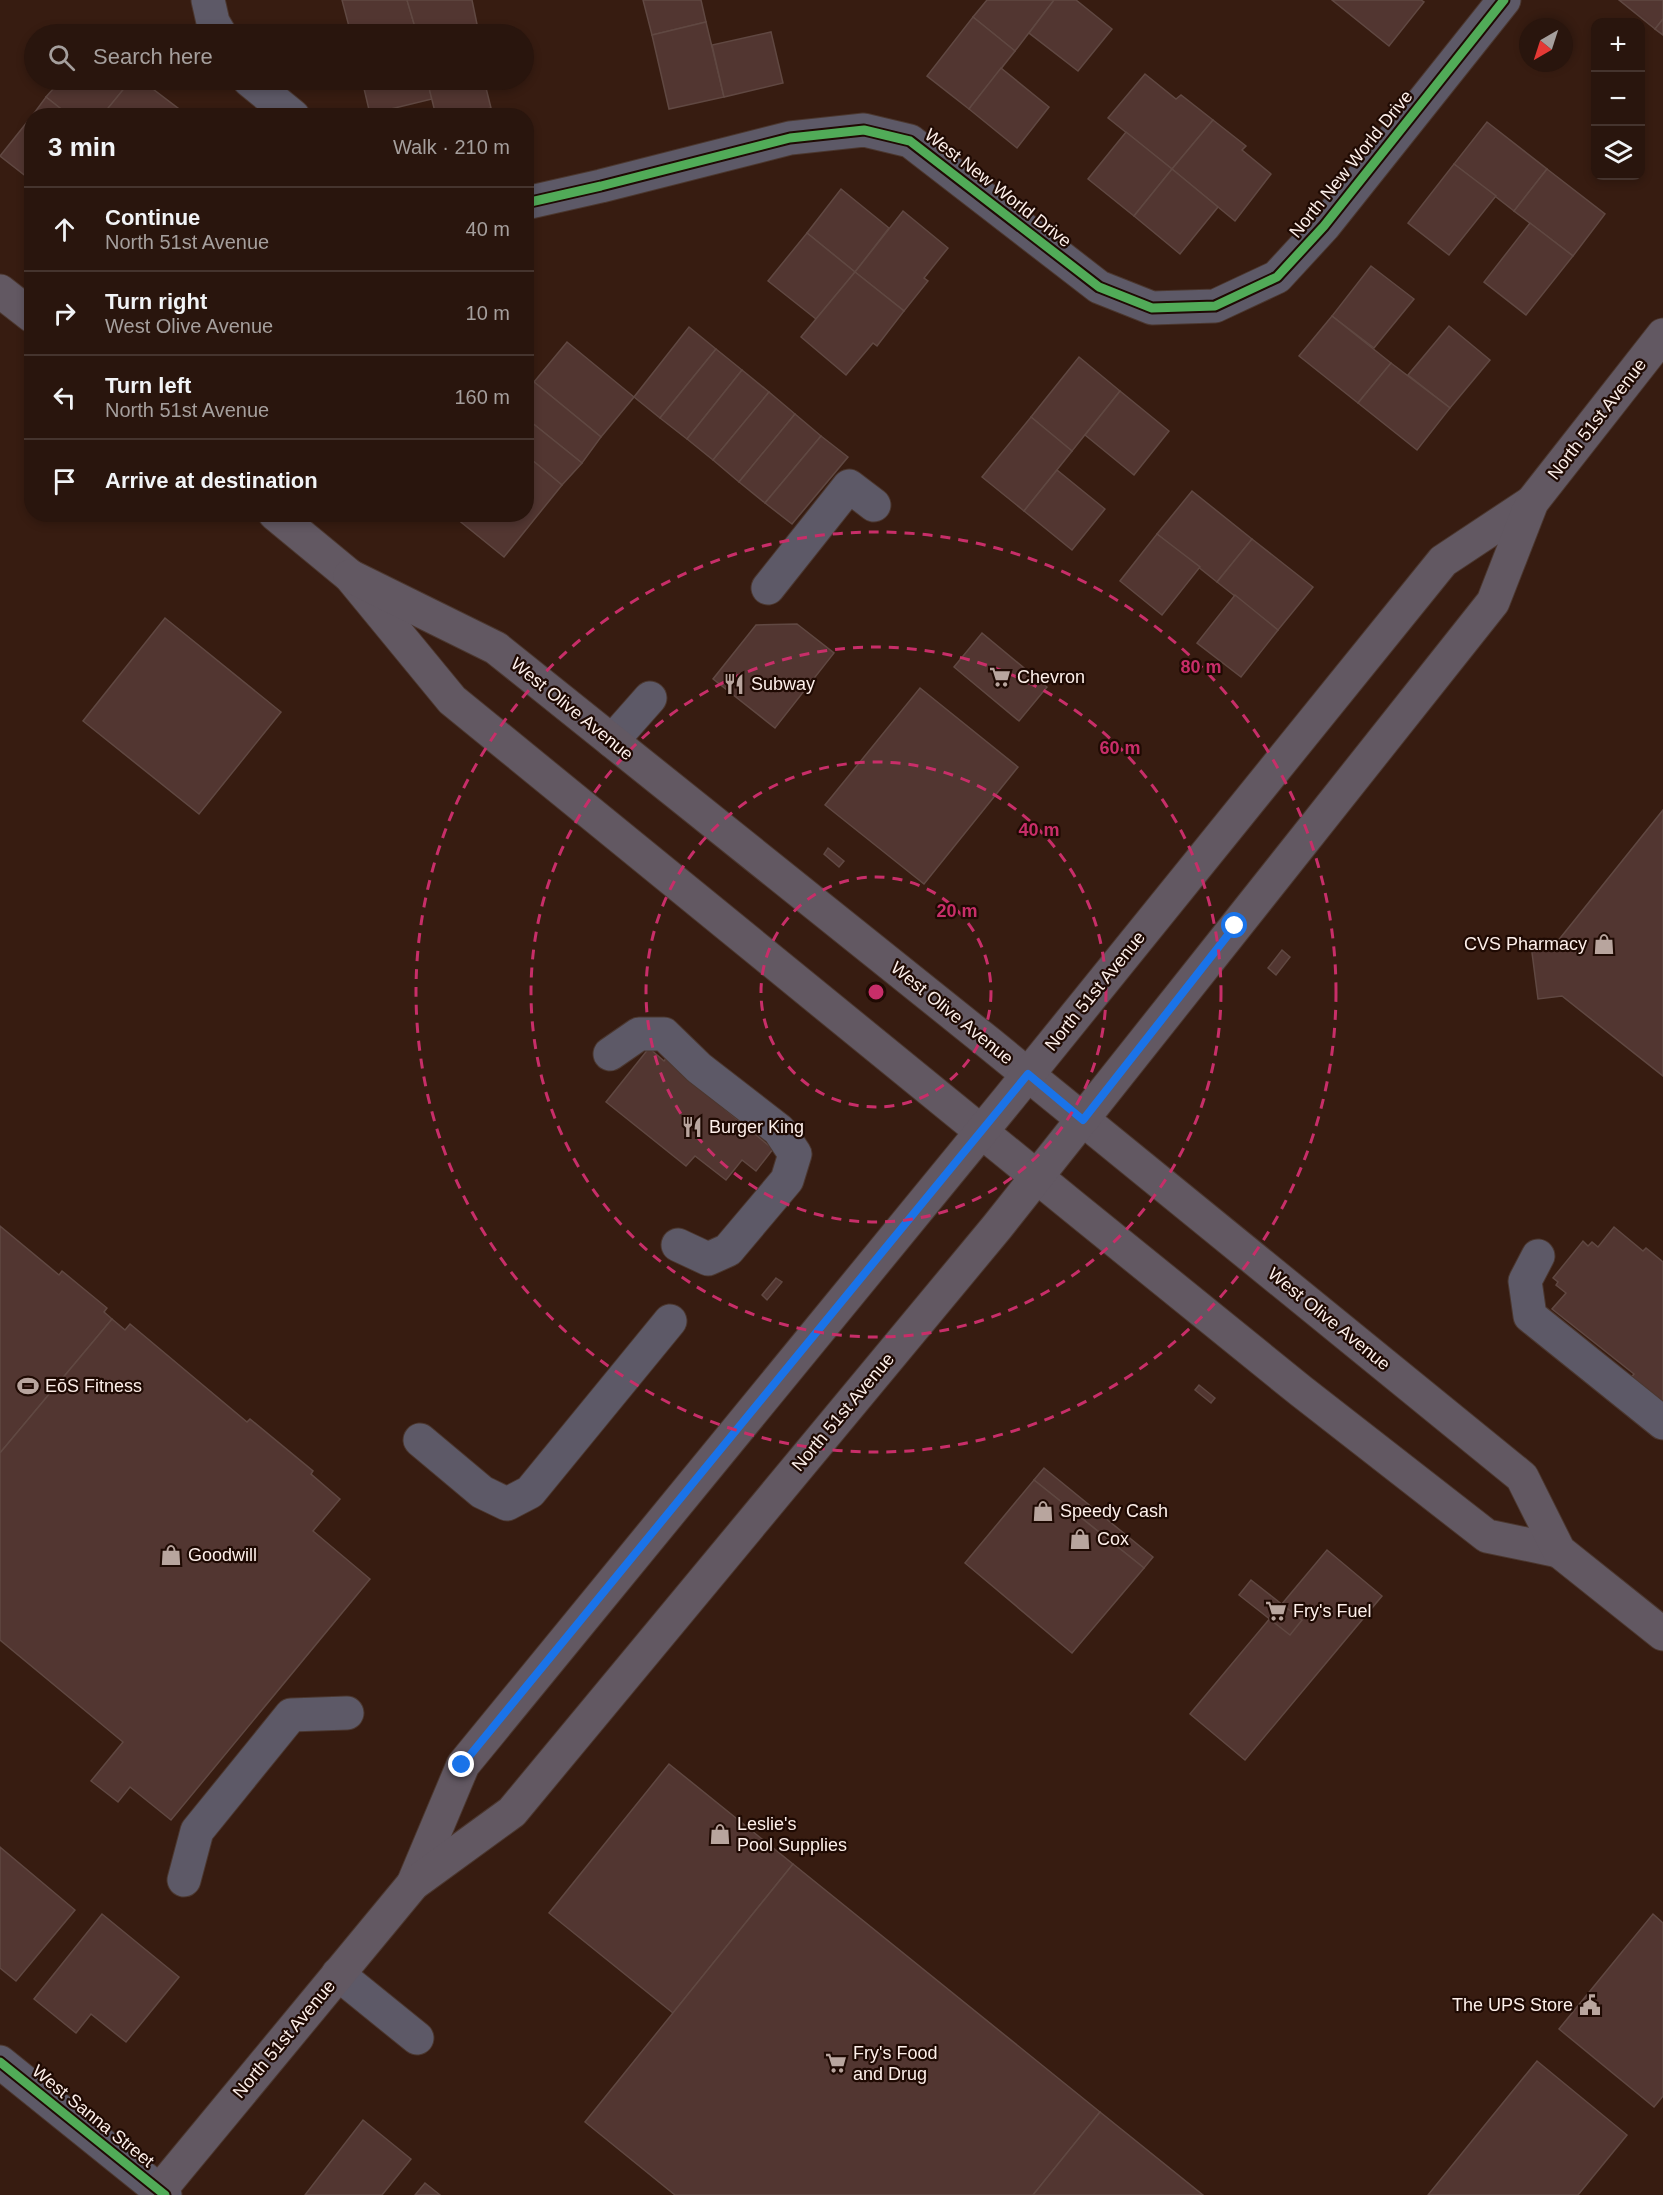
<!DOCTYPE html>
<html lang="en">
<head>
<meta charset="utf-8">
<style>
	:root { --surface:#29150d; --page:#35221b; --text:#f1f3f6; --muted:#a59f9d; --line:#45342e }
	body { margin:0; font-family:Helvetica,sans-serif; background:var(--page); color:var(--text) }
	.controls { position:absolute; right:18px; top:18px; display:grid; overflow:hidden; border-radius:12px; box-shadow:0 3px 9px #0003 }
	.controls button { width:54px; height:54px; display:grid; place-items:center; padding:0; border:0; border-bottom:2px solid var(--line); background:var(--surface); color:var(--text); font:30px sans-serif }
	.compass { position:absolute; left:1519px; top:18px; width:54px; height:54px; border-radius:50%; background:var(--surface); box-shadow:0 3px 9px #0003; rotate:219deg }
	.stop { position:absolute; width:18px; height:18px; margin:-14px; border:4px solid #1a73e8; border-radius:50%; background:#fff }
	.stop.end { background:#1a73e8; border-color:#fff; box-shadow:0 2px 6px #0008 }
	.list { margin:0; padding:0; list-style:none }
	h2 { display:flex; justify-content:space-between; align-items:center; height:78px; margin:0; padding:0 24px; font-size:26px }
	h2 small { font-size:20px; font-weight:400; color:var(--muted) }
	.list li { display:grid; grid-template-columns:39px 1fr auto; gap:18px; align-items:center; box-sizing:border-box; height:84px; padding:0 24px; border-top:2px solid var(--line) }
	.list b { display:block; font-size:22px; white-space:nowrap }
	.list p { margin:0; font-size:20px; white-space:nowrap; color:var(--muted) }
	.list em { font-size:20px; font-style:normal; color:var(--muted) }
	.icon { flex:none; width:33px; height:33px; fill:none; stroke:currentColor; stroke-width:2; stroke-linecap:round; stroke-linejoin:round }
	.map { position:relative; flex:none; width:1663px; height:2195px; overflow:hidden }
	.search { position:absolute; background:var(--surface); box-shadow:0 3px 9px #0003; left:24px; top:24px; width:510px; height:66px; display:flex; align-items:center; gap:15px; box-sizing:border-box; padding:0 21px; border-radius:33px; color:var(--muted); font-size:22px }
	.panel { position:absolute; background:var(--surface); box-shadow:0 3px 9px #0003; left:24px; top:108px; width:510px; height:414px; border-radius:24px }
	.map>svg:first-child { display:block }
	.building { fill:#523631; stroke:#604842; stroke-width:1.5 }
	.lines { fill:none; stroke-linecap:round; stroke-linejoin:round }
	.minor-casing { stroke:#4b372f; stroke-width:35 }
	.major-casing { stroke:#4b372f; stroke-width:35 }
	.minor { stroke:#5d5967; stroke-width:33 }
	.major { stroke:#625862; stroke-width:33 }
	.cycleway-casing { stroke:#1f0a03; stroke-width:13 }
	.cycleway { stroke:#51ab58; stroke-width:9 }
	.route { stroke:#1a73e8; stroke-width:8 }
	.ring { fill:none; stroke:#c82e69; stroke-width:3; stroke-dasharray:10 8 }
	.labels { text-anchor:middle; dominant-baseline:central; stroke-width:4.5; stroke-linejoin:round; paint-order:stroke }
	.street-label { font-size:18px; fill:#fdefea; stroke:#1f0a03 }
	.poi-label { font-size:18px; fill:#fdefea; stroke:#1f0a03; text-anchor:start }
	.centre { fill:#c82e69; stroke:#1f0a03; stroke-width:3 }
	.ring-label { font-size:18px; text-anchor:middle; font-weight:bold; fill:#c82e69; stroke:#1f0a03; stroke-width:4.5; stroke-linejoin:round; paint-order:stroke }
</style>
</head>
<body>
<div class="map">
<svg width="1663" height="2195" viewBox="0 0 1663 2195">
	<rect width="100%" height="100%" fill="#371c11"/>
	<g class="building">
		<path d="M342,0H407L417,34H351Z"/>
		<path d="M407,0H472L478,29L454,34H417Z"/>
		<path d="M643,0H701L706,22L652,35Z"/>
		<path d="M987,0H1054L1015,51L973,17Z"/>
		<path d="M1054,0H1076L1112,29L1078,71L1029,33Z"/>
		<path d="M1332,0H1421L1424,2L1389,46Z"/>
		<path d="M1619,0H1663V19L1655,29Z"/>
		<path d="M973,17L1015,51L969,109L927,76Z"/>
		<path d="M1663,19V35L1655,29Z"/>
		<path d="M706,22L724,97L669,109L652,35Z"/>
		<path d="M478,29L479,34H454Z"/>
		<path d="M771,32L783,83L724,97L712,45Z"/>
		<path d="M1001,68L1049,107L1017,148L969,109Z"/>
		<path d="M1145,74L1176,99L1181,95L1213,120L1172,169L1108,118Z"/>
		<path d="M61,80H131L102,116H70L46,97Z"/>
		<path d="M131,80H141L183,112L180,116H106L104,113Z"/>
		<path d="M362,80H427L432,99L370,114Z"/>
		<path d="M427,80H484L491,108L458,116H436Z"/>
		<path d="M46,97L70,116H32Z"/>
		<path d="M32,116V181L0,156Z"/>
		<path d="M1213,120L1246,146L1242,150L1271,174L1235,221L1172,169Z"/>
		<path d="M1487,122L1547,169L1514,211L1454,164Z"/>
		<path d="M1126,132L1172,169L1134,216L1088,179Z"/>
		<path d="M1454,164L1496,196L1449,255L1408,223Z"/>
		<path d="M1172,169L1218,207L1180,254L1134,216Z"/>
		<path d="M1547,169L1605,214L1573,256L1514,211Z"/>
		<path d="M841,189L889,228L855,272L807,233Z"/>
		<path d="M903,211L948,248L924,278L928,281L904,311L855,272Z"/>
		<path d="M1530,223L1573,256L1526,315L1484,282Z"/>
		<path d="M807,233L855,272L816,319L768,281Z"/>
		<path d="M1371,266L1414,299L1374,348L1332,316Z"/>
		<path d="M855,272L904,311L877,346L873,343L846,375L801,337Z"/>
		<path d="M1332,316L1391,363L1358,403L1299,356Z"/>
		<path d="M1449,326L1490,360L1450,408L1408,375Z"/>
		<path d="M689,327L716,349L660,418L634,397Z"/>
		<path d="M567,342L634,397L601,437L534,382Z"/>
		<path d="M716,349L742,370L687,439L660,418Z"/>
		<path d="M1079,357L1120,391L1072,451L1031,417Z"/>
		<path d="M1391,363L1450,408L1417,450L1358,403Z"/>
		<path d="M742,370L769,392L713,460L687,439Z"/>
		<path d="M534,382L601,437L582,463L526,418V391Z"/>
		<path d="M1120,391L1169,431L1134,475L1085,435Z"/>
		<path d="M769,392L795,414L739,482L713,460Z"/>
		<path d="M795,414L821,436L765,503L739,482Z"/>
		<path d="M1031,417L1072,451L1024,511L982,477Z"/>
		<path d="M526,418L582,463L562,485L526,455Z"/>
		<path d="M821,436L848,457L792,524L765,503Z"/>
		<path d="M526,455L562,485L504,557L451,514H526Z"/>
		<path d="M1057,470L1105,509L1072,550L1024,511Z"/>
		<path d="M1192,491L1252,539L1217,582L1157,534Z"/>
		<path d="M1157,534L1200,567L1162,615L1120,581Z"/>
		<path d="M1252,539L1313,587L1278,630L1217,582Z"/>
		<path d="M1235,595L1278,630L1241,677L1197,643Z"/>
		<path d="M165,618L281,712L199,814L83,721Z"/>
		<path d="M797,624L834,653L775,728L713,679L756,625Z"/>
		<path d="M982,633L1047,687L1019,721L954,667Z"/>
		<path d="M920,688L1018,767L924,884L825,805Z"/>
		<path d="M1663,810V1076L1562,996L1538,999L1531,945L1557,942Z"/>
		<path d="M828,848L844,861L839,867L824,854Z"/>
		<path d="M1282,950L1290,957L1276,975L1268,968Z"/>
		<path d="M649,1048L664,1061L668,1056L725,1101L721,1106L773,1149L756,1171L742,1160L726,1180L695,1156L686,1166L606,1102Z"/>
		<path d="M0,1226L59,1275L62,1271L107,1308L104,1312L112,1319L0,1453Z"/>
		<path d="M1614,1227L1643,1251L1646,1248L1663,1262V1410L1628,1381L1634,1374L1552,1309L1566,1293L1556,1285L1558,1282L1553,1278L1583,1241L1588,1246L1592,1242L1598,1247Z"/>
		<path d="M776,1278L782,1282L767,1300L762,1295Z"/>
		<path d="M112,1319L125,1330L130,1324L247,1422L250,1419L313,1471L311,1474L340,1499L313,1531L370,1579L171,1820L130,1787L118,1802L91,1781L123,1742L0,1640V1453Z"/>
		<path d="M1199,1385L1215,1398L1211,1403L1195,1390Z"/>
		<path d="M1044,1468L1153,1557L1144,1568L1034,1480Z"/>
		<path d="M1034,1480L1144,1568L1072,1653L965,1563Z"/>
		<path d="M1327,1550L1382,1596L1245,1760L1190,1714Z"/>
		<path d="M1251,1580L1302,1620L1290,1635L1239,1595Z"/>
		<path d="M669,1764L793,1864L673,2013L549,1913Z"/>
		<path d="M0,1847L75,1910L16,1981L0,1968Z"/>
		<path d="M793,1864L1100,2112L1033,2195H675L585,2122Z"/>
		<path d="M102,1914L179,1977L126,2042L91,2014L76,2033L34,1999Z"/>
		<path d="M1653,1914L1663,1923V2096L1654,2107L1559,2029Z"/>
		<path d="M1537,2061L1627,2135L1578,2195H1428Z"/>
		<path d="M1100,2112L1203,2195H1033Z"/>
		<path d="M363,2120L411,2159L382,2195H305Z"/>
		<path d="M425,2183L440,2195H415Z"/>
	</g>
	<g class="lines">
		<defs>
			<g id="minor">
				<path d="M208,0L213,22L220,34"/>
				<path d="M249,80L293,116"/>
				<path d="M526,203L601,186L790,138L864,130L910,141L1099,287L1152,308L1215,306L1277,277L1324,226L1504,0"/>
				<path d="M768,588L849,486L874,505"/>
				<path d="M612,741L650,698"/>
				<path d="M610,1054L639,1034H664L699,1068L779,1130L795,1154L787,1180L728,1250L708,1259L678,1245"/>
				<path d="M1538,1256L1525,1281L1530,1316L1663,1423"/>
				<path d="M420,1440L482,1492L507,1504L530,1492L670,1321"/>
				<path d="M184,1880L197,1831L291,1715L347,1713"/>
				<path d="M338,1974L417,2038"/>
				<path d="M0,2062L165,2195"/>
			</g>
			<g id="major">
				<path d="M0,291L32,316"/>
				<path d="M275,514L350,576L452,700L1075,1208L1301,1391L1487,1536L1559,1551"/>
				<path d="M350,576L496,648L989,1043L1522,1477L1559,1551L1663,1634"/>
				<path d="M413,1884L463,1765L1009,1098L1443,561L1532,502"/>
				<path d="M156,2195L413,1884L512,1812L997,1227L1493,602L1532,502L1663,335"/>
			</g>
		</defs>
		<use href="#minor" class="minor-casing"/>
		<use href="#major" class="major-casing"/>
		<use href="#minor" class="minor"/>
		<use href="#major" class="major"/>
		<defs>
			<g id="cycleway">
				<path d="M526,203L601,186L790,138L864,130L910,141L1099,287L1152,308L1215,306L1277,277L1324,226L1504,0"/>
				<path d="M0,2062L165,2195"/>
			</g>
		</defs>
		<use href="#cycleway" class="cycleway-casing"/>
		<use href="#cycleway" class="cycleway"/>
	</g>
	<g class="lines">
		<path class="route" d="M462,1765L1028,1074L1083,1120L1235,926"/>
	</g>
	<g class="ring">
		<circle cx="876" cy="992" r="115"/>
		<circle cx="876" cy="992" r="230"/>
		<circle cx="876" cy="992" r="345"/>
		<circle cx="876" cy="992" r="460"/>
	</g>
	<defs>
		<symbol id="supermarket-bare" viewBox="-9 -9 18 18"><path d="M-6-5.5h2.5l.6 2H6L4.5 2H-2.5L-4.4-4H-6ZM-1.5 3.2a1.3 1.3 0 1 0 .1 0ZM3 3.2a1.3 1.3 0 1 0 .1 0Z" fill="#b8a59e" stroke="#1f0a03" stroke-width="2.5" paint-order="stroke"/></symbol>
		<symbol id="restaurant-bare" viewBox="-9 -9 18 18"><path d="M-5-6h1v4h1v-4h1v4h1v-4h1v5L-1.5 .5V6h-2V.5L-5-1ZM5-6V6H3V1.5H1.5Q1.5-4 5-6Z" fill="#b8a59e" stroke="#1f0a03" stroke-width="2.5" paint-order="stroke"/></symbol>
		<symbol id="shop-bare" viewBox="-9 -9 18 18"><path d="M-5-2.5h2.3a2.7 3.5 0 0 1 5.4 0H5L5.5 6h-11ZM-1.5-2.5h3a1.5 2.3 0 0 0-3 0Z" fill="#b8a59e" stroke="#1f0a03" stroke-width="2.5" paint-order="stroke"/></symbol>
		<symbol id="stadium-bare" viewBox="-9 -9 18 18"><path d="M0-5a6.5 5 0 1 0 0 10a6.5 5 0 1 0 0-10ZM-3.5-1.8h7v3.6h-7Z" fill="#b8a59e" stroke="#1f0a03" stroke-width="2.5" paint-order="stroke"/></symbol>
		<symbol id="civic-bare" viewBox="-9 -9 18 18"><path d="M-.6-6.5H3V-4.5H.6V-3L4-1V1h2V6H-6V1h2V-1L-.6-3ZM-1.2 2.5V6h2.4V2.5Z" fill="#b8a59e" stroke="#1f0a03" stroke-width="2.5" paint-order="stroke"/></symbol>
	</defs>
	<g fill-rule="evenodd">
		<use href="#supermarket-bare" x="985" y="662" width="30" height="30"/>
		<use href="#restaurant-bare" x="719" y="669" width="30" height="30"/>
		<use href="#shop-bare" x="1589" y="929" width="30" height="30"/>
		<use href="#restaurant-bare" x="677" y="1112" width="30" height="30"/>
		<use href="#stadium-bare" x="13" y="1371" width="30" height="30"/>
		<use href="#shop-bare" x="1028" y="1496" width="30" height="30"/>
		<use href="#shop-bare" x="1065" y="1524" width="30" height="30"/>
		<use href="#shop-bare" x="156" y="1540" width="30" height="30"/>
		<use href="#supermarket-bare" x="1261" y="1596" width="30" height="30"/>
		<use href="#shop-bare" x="705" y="1819" width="30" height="30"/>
		<use href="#civic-bare" x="1575" y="1990" width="30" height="30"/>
		<use href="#supermarket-bare" x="821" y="2048" width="30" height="30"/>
	</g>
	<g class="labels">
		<g class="street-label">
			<text transform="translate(1351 164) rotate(-51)">North New World Drive</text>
			<text transform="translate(998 188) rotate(38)">West New World Drive</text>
			<text transform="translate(1597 419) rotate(-52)">North 51st Avenue</text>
			<text transform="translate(572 709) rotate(39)">West Olive Avenue</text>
			<text transform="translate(1095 991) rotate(-51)">North 51st Avenue</text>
			<text transform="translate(952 1013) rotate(39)">West Olive Avenue</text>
			<text transform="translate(1329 1319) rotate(39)">West Olive Avenue</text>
			<text transform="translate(843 1412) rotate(-50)">North 51st Avenue</text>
			<text transform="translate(284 2039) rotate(-50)">North 51st Avenue</text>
			<text transform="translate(93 2116) rotate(39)">West Sanna Street</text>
		</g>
		<g class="poi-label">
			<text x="1017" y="677">Chevron</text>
			<text x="751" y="684">Subway</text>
			<text x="1587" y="944" text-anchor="end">CVS Pharmacy</text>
			<text x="709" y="1127">Burger King</text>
			<text x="45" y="1386">EōS Fitness</text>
			<text x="1060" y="1511">Speedy Cash</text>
			<text x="1097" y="1539">Cox</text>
			<text x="188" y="1555">Goodwill</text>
			<text x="1293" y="1611">Fry's Fuel</text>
			<text x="737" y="1824">Leslie's<tspan x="737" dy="21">Pool Supplies</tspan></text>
			<text x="1573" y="2005" text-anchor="end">The UPS Store</text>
			<text x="853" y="2053">Fry's Food<tspan x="853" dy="21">and Drug</tspan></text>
		</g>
	</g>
	<circle cx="876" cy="992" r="9" class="centre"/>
	<g class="ring-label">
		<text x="1201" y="673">80 m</text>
		<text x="1120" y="754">60 m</text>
		<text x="1039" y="836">40 m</text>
		<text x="957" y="917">20 m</text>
	</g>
</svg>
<div class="controls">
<button>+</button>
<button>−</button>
<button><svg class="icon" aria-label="layers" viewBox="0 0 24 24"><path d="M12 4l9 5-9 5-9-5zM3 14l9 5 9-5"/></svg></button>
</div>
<svg class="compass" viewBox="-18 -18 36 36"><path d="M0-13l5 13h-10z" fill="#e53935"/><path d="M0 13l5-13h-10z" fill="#a59f9d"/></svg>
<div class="stop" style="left:1235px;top:926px"></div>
<div class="stop end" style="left:462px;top:1765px"></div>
<div class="search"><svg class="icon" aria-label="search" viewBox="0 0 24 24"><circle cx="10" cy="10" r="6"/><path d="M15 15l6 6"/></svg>Search here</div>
<section class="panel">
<h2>3 min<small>Walk · 210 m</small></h2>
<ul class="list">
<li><svg class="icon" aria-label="ahead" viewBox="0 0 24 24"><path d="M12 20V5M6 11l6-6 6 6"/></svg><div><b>Continue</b><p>North 51st Avenue</p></div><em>40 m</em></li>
<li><svg class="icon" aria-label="right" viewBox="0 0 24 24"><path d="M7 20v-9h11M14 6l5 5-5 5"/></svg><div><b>Turn right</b><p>West Olive Avenue</p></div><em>10 m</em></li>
<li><svg class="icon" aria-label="left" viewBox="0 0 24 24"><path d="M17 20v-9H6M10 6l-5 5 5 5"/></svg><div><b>Turn left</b><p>North 51st Avenue</p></div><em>160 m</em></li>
<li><svg class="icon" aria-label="arrive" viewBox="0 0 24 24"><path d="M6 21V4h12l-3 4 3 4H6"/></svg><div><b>Arrive at destination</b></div></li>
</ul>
</section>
</div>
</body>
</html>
